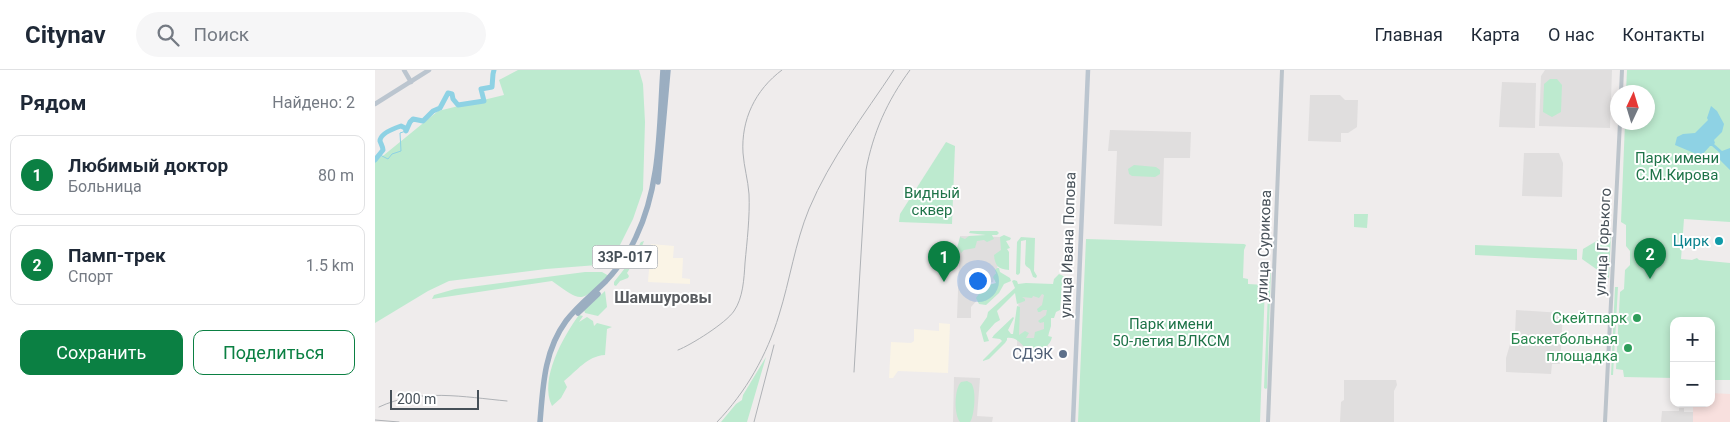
<!DOCTYPE html>
<html lang="ru">
<head>
<meta charset="utf-8">
<style>
	:root { --surface:#fff; --page:#f6f6f7; --text:#1f2937; --muted:#747a83; --line:#e0e1e3; --accent:#0b8043 }
	body { margin:0; font-family:Roboto,sans-serif; background:var(--page); color:var(--text) }
	.controls { position:absolute; right:15px; bottom:15px; display:grid; overflow:hidden; border-radius:10px; box-shadow:0 2px 8px #0003 }
	.controls button { width:45px; height:45px; display:grid; place-items:center; padding:0; border:0; border-bottom:1px solid var(--line); background:var(--surface); color:var(--text); font:25px sans-serif }
	.compass { position:absolute; left:1235px; top:15px; width:45px; height:45px; border-radius:50%; background:var(--surface); box-shadow:0 2px 8px #0003; rotate:4deg }
	.scale { position:absolute; left:15px; bottom:12px; width:89px; box-sizing:border-box; padding-left:5px; border:2px solid #465058; border-top:0; font-size:14px; line-height:18px; white-space:nowrap; color:#465058; -webkit-text-stroke:4px #fff; paint-order:stroke }
	.you { position:absolute; left:602px; top:210px; width:18px; height:18px; margin:-12px; border:4px solid #fff; border-radius:50%; background:#1a73e8; box-shadow:0 0 0 8px #1a73e833 }
	.badge { display:grid; place-items:center; width:32px; height:32px; border-radius:50%; background:var(--accent); color:#fff; font-size:16px; font-weight:700 }
	.pin { position:absolute; translate:-50% -41px; filter:drop-shadow(0 1px 2px #0008) }
	.pin::after { content:''; position:absolute; top:26px; width:18px; height:15px; background:inherit; clip-path:polygon(0 0,100% 0,50% 100%) }
	.list { margin:0; padding:0; list-style:none }
	h2 { display:flex; justify-content:space-between; align-items:center; height:65px; margin:0; padding:0 20px; font-size:21px }
	h2 small { font-size:16px; font-weight:400; color:var(--muted) }
	.list li { display:grid; grid-template-columns:32px 1fr auto; gap:15px; align-items:center; box-sizing:border-box; height:80px; margin:0 10px 10px; padding:0 10px; border:1px solid var(--line); border-radius:10px }
	.list b { display:block; font-size:19px; white-space:nowrap }
	.list p { margin:0; font-size:16px; white-space:nowrap; color:var(--muted) }
	.list em { font-size:16px; font-style:normal; color:var(--muted) }
	.actions { display:flex; gap:10px; padding:15px 20px }
	.actions a { flex:1; padding:11px 0; border:1px solid var(--accent); border-radius:10px; text-align:center; font-size:18px; color:var(--accent) }
	.actions .main { background:var(--accent); color:#fff }
	.icon { flex:none; width:28px; height:28px; fill:none; stroke:currentColor; stroke-width:2; stroke-linecap:round; stroke-linejoin:round }
	.map { position:relative; flex:none; width:1355px; height:352px; overflow:hidden }
	header { display:flex; align-items:center; gap:30px; box-sizing:border-box; height:70px; padding:0 25px; background:var(--surface); border-bottom:1px solid var(--line) }
	header strong { font-size:24px }
	nav { display:flex; gap:28px; margin-inline-start:auto; font-size:18px }
	.search { width:350px; height:45px; background:var(--page); display:flex; align-items:center; gap:12px; box-sizing:border-box; padding:0 18px; border-radius:28px; color:var(--muted); font-size:19px }
	main { display:flex }
	aside { flex:1; background:var(--surface) }
	.map>svg:first-child { display:block }
	.commercial { fill:#faf4e6 }
	.education { fill:#e0dede }
	.medical { fill:#f8e0de }
	.green { fill:#bdeacf }
	.water { fill:#8ed2e4 }
	.lines { fill:none; stroke-linecap:round; stroke-linejoin:round }
	.stream { stroke:#8ed2e4; stroke-width:1 }
	.river { stroke:#8ed2e4; stroke-width:5 }
	.tertiary { stroke:#bcc4cb; stroke-width:4 }
	.secondary { stroke:#bbc5cf; stroke-width:4.5 }
	.trunk { stroke:#9baec1; stroke-width:5.5 }
	.rail { stroke:#afb2b6; stroke-width:1 }
	.culture-dot { fill:#0f9aa8; stroke:#fff; stroke-width:2 }
	.leisure-dot { fill:#2e9e5b; stroke:#fff; stroke-width:2 }
	.service-dot { fill:#5c6f8a; stroke:#fff; stroke-width:2 }
	.labels { text-anchor:middle; dominant-baseline:central; stroke-width:4; stroke-linejoin:round; paint-order:stroke }
	.shield { fill:#fff; stroke:#7e848a; stroke-width:1 }
	.shield-label { font-size:14px; font-weight:bold; fill:#465058 }
	.park-label { font-size:15px; fill:#1e7348; stroke:#fff }
	.culture-label { font-size:15px; fill:#0d838f; stroke:#fff; text-anchor:end }
	.street-label { font-size:15px; fill:#465058; stroke:#fff }
	.leisure-label { font-size:15px; fill:#27864d; stroke:#fff; text-anchor:end }
	.service-label { font-size:15px; fill:#4e5e75; stroke:#fff; text-anchor:end }
	.neighbourhood-label { font-size:16px; font-weight:bold; fill:#5a5d61; stroke:#fff }
</style>
</head>
<body>
<header>
<strong>Citynav</strong>
<div class="search"><svg class="icon" aria-label="search" viewBox="0 0 24 24"><circle cx="10" cy="10" r="6"/><path d="M15 15l6 6"/></svg>Поиск</div>
<nav><a>Главная</a><a>Карта</a><a>О нас</a><a>Контакты</a></nav>
</header>
<main>
<aside>
<h2>Рядом<small>Найдено: 2</small></h2>
<ul class="list">
<li><span class="badge">1</span><div><b>Любимый доктор</b><p>Больница</p></div><em>80 m</em></li>
<li><span class="badge">2</span><div><b>Памп-трек</b><p>Спорт</p></div><em>1.5 km</em></li>
</ul>
<div class="actions"><a class="main">Сохранить</a><a>Поделиться</a></div>
</aside>
<div class="map">
<svg width="1355" height="352" viewBox="0 0 1355 352">
	<rect width="100%" height="100%" fill="#efecec"/>
	<g class="commercial">
		<path d="M276,174L299,176L298,188H308L307,208L315,209V214L273,212Z"/>
		<path d="M564,253L575,254L573,303L523,301L518,308H514L516,272L536,273L539,271V259L564,261Z"/>
	</g>
	<g class="education">
		<path d="M1170,0H1237L1235,58L1164,56L1166,6Z"/>
		<path d="M1127,12L1161,13L1160,58L1124,57Z"/>
		<path d="M935,25H965L970,30H983L982,57L973,63H966V72L933,71Z"/>
		<path d="M735,60L816,62L815,88H789L787,156L739,154L742,81H733Z"/>
		<path d="M1149,83H1184L1188,93L1187,127L1147,126Z"/>
		<path d="M585,166L627,167L626,185L618,212L609,213L606,219L605,227L596,237V248H582Z"/>
		<path d="M644,215L675,216L673,277L642,276Z"/>
		<path d="M1141,240L1188,243L1185,294H1177L1176,304L1131,302V288L1136,271L1140,265Z"/>
		<path d="M579,307L605,308L602,346L618,347L617,352H578Z"/>
		<path d="M969,310H1021L1022,315L1019,321V352H965L966,332L969,330Z"/>
		<path d="M1304,338H1309V342H1318V352H1286L1287,341H1304Z"/>
	</g>
	<path class="medical" d="M1336,323L1355,324V352H1318V333H1336Z"/>
	<g class="green">
		<path d="M143,0H264L268,14L270,52L268,120L258,149L238,189L235,194L171,199L74,211L53,221L0,253V90L9,85L63,41L129,25L124,10Z"/>
		<path d="M1252,0H1355V152L1309,149L1306,189L1317,190L1322,188L1324,190L1355,193V310H1336V251H1299V308L1249,307L1248,300L1241,299L1245,222L1249,219L1250,200L1255,195V181L1251,176V155L1246,152L1250,53L1272,52V22H1251Z"/>
		<path d="M1175,9H1182L1187,15L1186,42L1177,47L1168,42L1169,14Z"/>
		<path d="M571,72L580,76L577,154L524,152L525,144Z"/>
		<path d="M759,95L781,97L785,100V104L780,107L757,106L754,104L753,99Z"/>
		<path d="M979,144H993L992,158L979,157Z"/>
		<path d="M595,161H622L624,163L622,165H617L619,169L612,172L609,170L602,171L600,178L589,180L586,183L585,180L583,181L582,178L585,167L590,169L594,166L611,165L594,163Z"/>
		<path d="M1235,163L1236,164L1234,208L1207,189L1208,179Z"/>
		<path d="M629,165L636,168L635,170L631,171L635,178L632,179L634,182V200C623,199 620,196 619,185L626,180L625,167Z"/>
		<path d="M646,167L660,168L659,201L662,206L661,208L658,207L655,199L651,196L650,194L651,170L646,171L645,203L643,205L641,204L642,172Z"/>
		<path d="M711,169L869,174L871,175L869,180L868,208L873,209V214L890,215L885,352H703Z"/>
		<path d="M269,171L264,184L252,203L254,206L253,208L245,211L241,216L239,215V212L254,193L266,172Z"/>
		<path d="M1100,175L1202,179V190L1100,185Z"/>
		<path d="M622,198H624L625,202L635,208L636,211L629,214L624,223L611,235L604,234L601,228C610,217 605,217 621,213L618,207L621,203L620,200Z"/>
		<path d="M894,199H896L892,318L891,319L889,318Z"/>
		<path d="M210,202H227L234,206C205,232 209,234 177,211L57,229L59,225L80,219Z"/>
		<path d="M684,204L699,211L691,214H687L685,240L681,242L679,248H676V256L673,266L677,267C674,281 661,279 650,278C645,272 640,267 632,268V270L630,273L614,289L608,291V290L627,271L625,269L617,268L619,265L638,247L639,248L633,260L636,264H638L642,236L645,237L644,265L650,261L654,263L651,268H659L660,262L669,259V252L665,253L663,251L671,245L672,240H668L665,242H663L662,239L667,235L669,225L667,224L664,228L658,226L657,228L647,227L650,229V231L642,234L640,223L622,241L625,250L620,253L611,263L614,271L609,272L605,257L612,247L613,242L640,218L637,211L639,210L642,211L643,214L651,213L678,214L679,209Z"/>
		<path d="M1240,217H1243L1238,305H1236Z"/>
		<path d="M230,221L232,237L223,246L210,243L209,240Z"/>
		<path d="M204,245L208,246L204,252L212,247L218,251L219,256L222,253L237,257L232,259L230,285C212,286 202,301 189,311L192,317L186,328L177,336C164,309 188,267 204,245Z"/>
		<path d="M391,287L372,352H346L361,334L367,330L368,325Z"/>
		<path d="M592,311C596,313 597,313 598,317C601,325 599,347 595,352H585C579,345 579,319 586,312Z"/>
	</g>
	<path class="water" d="M1336,36L1342,41L1349,54L1347,62L1339,70L1340,73L1339,74L1347,81L1355,78V100L1345,90V83L1337,76H1335L1326,86L1300,75L1302,67L1308,64L1320,63L1333,50L1332,48Z"/>
	<g class="lines">
		<path class="stream" d="M5,85L13,89L17,84L26,81L25,63L31,61"/>
		<path class="river" d="M0,90L8,80C8,77 6,74 5,71C5,63 20,58 26,56L30,58L31,61L35,52L38,49L48,51L58,41L65,38L73,23L77,24L78,29L83,35L109,31L106,19L117,17L118,4L119,0"/>
		<g class="tertiary">
			<path d="M1246,22L1247,0"/>
			<path d="M893,352L907,0"/>
			<path d="M1230,352L1245,52"/>
		</g>
		<g class="secondary">
			<path d="M29,0L36,12"/>
			<path d="M0,34L54,0"/>
			<path d="M698,352L713,0"/>
		</g>
		<g class="trunk">
			<path d="M283,112L293,0"/>
			<path d="M203,243L223,224"/>
			<path d="M165,352C168,316 169,281 191,251C202,236 218,224 231,211C243,198 254,183 261,167C286,115 284,56 288,0"/>
		</g>
		<g class="rail">
			<path d="M303,280C316,275 351,253 359,241C368,228 369,209 370,193C372,171 375,147 374,124C373,110 369,97 368,83C366,50 380,20 407,0"/>
			<path d="M479,302L491,100C498,63 512,31 535,0"/>
			<path d="M4,337C44,318 89,327 132,331"/>
			<path d="M0,350L24,352"/>
			<path d="M342,352C371,322 392,285 404,245C415,210 420,173 434,139C455,89 489,45 519,0"/>
			<path d="M379,352L399,275"/>
		</g>
	</g>
	<circle class="culture-dot" cx="1344" cy="171" r="5"/>
	<g class="leisure-dot">
		<circle cx="1262" cy="248" r="5"/>
		<circle cx="1253" cy="278" r="5"/>
	</g>
	<circle class="service-dot" cx="688" cy="284" r="5"/>
	<g class="labels">
		<rect class="shield" x="217.5" y="175.5" width="65" height="23" rx="4"/>
		<g class="shield-label">
			<text x="250" y="187">33Р-017</text>
		</g>
		<g class="park-label">
			<text x="1302" y="88">Парк имени<tspan x="1302" dy="17">С.М.Кирова</tspan></text>
			<text x="557" y="123">Видный<tspan x="557" dy="17">сквер</tspan></text>
			<text x="796" y="254">Парк имени<tspan x="796" dy="17">50-летия ВЛКСМ</tspan></text>
		</g>
		<g class="culture-label">
			<text x="1334" y="171">Цирк</text>
		</g>
		<g class="street-label">
			<text transform="translate(1228 172) rotate(-87)">улица Горького</text>
			<text transform="translate(693 175) rotate(-88)">улица Ивана Попова</text>
			<text transform="translate(889 176) rotate(-88)">улица Сурикова</text>
		</g>
		<g class="leisure-label">
			<text x="1252" y="248">Скейтпарк</text>
			<text x="1243" y="269">Баскетбольная<tspan x="1243" dy="17">площадка</tspan></text>
		</g>
		<g class="service-label">
			<text x="678" y="284">СДЭК</text>
		</g>
		<g class="neighbourhood-label">
			<text x="288" y="227">Шамшуровы</text>
		</g>
	</g>
</svg>
<div class="controls">
<button>+</button>
<button>−</button>
</div>
<svg class="compass" viewBox="-18 -18 36 36"><path d="M0-13l5 13h-10z" fill="#e53935"/><path d="M0 13l5-13h-10z" fill="#747a83"/></svg>
<div class="scale">200 m</div>
<div class="you"></div>
<div class="pin badge" style="left:569px;top:212px">1</div>
<div class="pin badge" style="left:1275px;top:209px">2</div>
</div>
</main>
</body>
</html>
